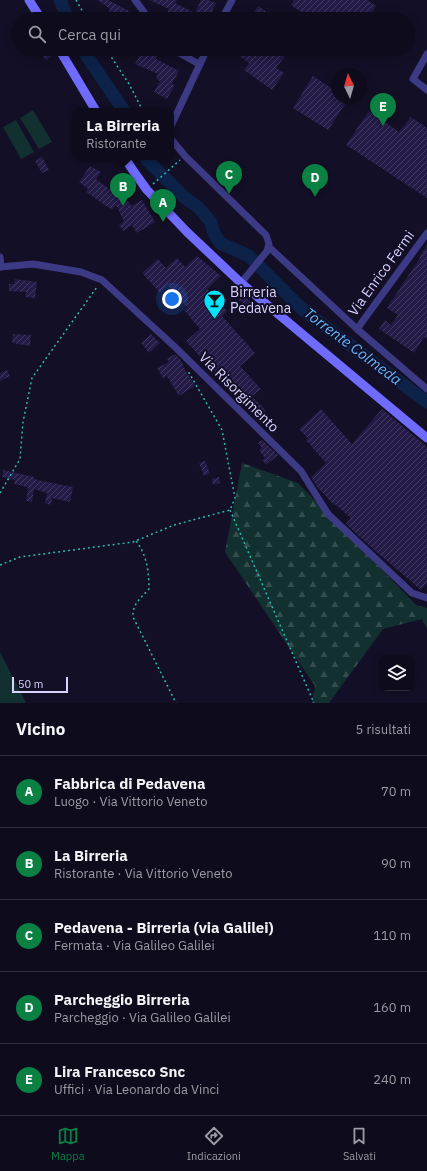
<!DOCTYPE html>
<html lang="it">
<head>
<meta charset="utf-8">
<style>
	:root { --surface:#0e0b1c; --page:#171425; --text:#f1f3f6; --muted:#9b9ba3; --line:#2e2b3b; --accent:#0b8043 }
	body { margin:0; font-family:"IBM Plex Sans",sans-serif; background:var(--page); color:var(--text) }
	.controls { position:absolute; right:12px; bottom:12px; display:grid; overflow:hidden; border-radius:8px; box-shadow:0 2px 10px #0003 }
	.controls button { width:36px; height:36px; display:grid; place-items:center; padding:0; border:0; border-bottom:1px solid var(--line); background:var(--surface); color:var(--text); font:20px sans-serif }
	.compass { position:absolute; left:331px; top:68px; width:36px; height:36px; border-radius:50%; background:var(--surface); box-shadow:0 2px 10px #0003; rotate:355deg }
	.scale { position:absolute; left:12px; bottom:10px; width:56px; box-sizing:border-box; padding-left:4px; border:2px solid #d9d4ff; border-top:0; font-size:11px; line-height:14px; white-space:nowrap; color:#d9d4ff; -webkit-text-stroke:3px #130f26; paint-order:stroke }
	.you { position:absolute; left:172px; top:299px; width:14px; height:14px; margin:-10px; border:3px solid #fff; border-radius:50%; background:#1a73e8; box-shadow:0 0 0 6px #1a73e833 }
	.badge { display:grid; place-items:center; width:26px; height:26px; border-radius:50%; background:var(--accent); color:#fff; font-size:13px; font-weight:700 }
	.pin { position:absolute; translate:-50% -33px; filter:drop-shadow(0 1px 2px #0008) }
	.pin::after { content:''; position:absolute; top:21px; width:14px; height:12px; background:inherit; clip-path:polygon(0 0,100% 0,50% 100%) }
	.popup { position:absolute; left:72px; top:108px; width:102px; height:52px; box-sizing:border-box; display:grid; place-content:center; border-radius:8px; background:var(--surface); filter:drop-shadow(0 1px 3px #0005); font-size:13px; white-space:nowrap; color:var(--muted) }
	.popup b { font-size:15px; color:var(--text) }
	.popup::after { content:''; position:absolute; left:50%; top:100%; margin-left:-8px; border:8px solid transparent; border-top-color:var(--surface) }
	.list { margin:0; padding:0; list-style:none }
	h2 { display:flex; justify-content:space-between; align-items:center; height:52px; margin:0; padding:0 16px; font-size:17px }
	h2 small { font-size:13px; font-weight:400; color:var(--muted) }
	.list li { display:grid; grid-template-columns:26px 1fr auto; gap:12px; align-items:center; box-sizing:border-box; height:72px; padding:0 16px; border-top:1px solid var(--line) }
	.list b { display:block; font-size:15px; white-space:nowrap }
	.list p { margin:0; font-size:13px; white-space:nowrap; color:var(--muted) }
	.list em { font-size:13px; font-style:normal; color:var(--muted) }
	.icon { flex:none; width:22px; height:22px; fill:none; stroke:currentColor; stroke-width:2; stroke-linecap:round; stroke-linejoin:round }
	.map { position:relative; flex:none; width:427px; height:703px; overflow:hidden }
	.search { position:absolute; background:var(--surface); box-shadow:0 2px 10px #0003; left:12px; right:12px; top:12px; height:44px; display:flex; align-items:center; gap:10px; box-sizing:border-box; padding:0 14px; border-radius:22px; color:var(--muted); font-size:15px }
	.sheet { height:412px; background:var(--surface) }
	nav { display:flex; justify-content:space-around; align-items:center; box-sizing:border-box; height:56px; border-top:1px solid var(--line); background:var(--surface); font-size:11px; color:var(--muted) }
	nav a { display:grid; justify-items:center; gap:2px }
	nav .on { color:var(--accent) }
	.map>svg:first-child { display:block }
	.forest { fill:url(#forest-firs) }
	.garden { fill:#12302f }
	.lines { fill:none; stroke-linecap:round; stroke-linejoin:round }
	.river { stroke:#0c2248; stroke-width:13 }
	.building { fill:url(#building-hatch) }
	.path { stroke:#2fb8b0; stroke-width:1.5; stroke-dasharray:2 3; stroke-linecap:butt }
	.street { stroke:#3d3a85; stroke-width:7 }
	.secondary { stroke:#6f6bff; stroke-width:9 }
	.labels { text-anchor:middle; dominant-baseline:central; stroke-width:4; stroke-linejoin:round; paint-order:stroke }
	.street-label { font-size:14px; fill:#d9d4ff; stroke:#130f26 }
	.poi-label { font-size:14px; fill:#d9d4ff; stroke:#130f26; text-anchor:start }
	.water-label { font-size:15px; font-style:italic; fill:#62b6ff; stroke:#130f26 }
</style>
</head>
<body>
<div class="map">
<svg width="427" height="703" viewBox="0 0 427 703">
	<defs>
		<pattern id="forest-firs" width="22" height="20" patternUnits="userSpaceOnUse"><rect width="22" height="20" fill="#12302f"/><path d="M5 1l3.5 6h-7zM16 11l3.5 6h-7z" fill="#344d4e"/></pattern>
		<pattern id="building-hatch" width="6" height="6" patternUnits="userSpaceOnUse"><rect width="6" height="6" fill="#241b47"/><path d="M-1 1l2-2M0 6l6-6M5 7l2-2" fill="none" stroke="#433b63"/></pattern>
	</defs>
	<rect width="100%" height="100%" fill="#130f26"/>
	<path class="forest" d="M242,463L298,483L416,605L427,608V628L422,619L383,629L329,703H312L315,686L225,552Z"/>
	<g class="garden">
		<path d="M33,110L52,142L39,149L20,118Z"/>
		<path d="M16,120L34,152L21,159L3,127Z"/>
		<path d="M0,652L26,703H0Z"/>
	</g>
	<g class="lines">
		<g class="river">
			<path d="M60,0L68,19"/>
			<path d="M82,49L124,111"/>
			<path d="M146,157L148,161L185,198L198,207L211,222L213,231L220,243L249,256L303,310L427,402"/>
		</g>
	</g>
	<g class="building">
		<path d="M97,0H108L129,11L128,14L130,15L128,19H106L110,9Z"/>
		<path d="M149,0H177L175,3L195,13L201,0H208L216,3L209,17L207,16L206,18L208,19H173L166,16L169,9Z"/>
		<path d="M294,0H367L376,6L367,19H311L291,5Z"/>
		<path d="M258,6L267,12L268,11L279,19H250Z"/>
		<path d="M122,49H147L158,54L156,59L179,71L172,84L175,85L167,99L154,92L160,81L156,79L158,74L135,64L139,57Z"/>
		<path d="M240,49H290L276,68L284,73L272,90L244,70L249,63L237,54Z"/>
		<path d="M47,50L52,56L46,60L41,53Z"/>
		<path d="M313,76L337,92V98H349L328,130L293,108Z"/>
		<path d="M369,111L399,132L411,117L427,128V198L346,145Z"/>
		<path d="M42,157L49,170L42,173L35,161Z"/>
		<path d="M90,166L101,172L96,179L116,194L122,191L131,206L142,200L155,222L137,233L132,225L123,231L119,225L124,221L116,205L112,210L86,192L88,189L79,182Z"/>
		<path d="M427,245V339L424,337L414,353L379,329L385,320L391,325L398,315L387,308L420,258L419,257Z"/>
		<path d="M197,256L221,276L207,289L227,311L222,316L255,353L240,366L261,389L252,396L266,411L257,420L186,341L200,329L184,310L187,307L168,285L160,293L142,273L158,259L166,268L177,258L185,267Z"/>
		<path d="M15,279L37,282L35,298L25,297L26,292L9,291V284H14Z"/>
		<path d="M243,295L255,305L250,310L239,300Z"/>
		<path d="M13,334L31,335L30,346L12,343Z"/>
		<path d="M151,334L160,343L149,353L141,343Z"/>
		<path d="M175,354L180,359L184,366L183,367L195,386L179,396L167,376L163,378L157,368L169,362L167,359Z"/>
		<path d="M7,370L10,376L0,381V373Z"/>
		<path d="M321,409L352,444L382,409L427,447V583L421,590L372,548L346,524L351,518L335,504L334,505L317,487L311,477L326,463L306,440L308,439L299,429Z"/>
		<path d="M262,440L278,455L266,465L262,460L265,458L259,450L262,448L258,443Z"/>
		<path d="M205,461L210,473L204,476L199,463Z"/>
		<path d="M3,470L34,477V479L42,481L73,487L70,502L52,498L51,505L45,503L47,493L34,489L32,502L26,501L28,487L14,484L15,480L2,477Z"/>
		<path d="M219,477L220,483L213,485L212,479Z"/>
	</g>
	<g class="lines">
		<g class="path">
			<path d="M76,0L87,19"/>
			<path d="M106,49L129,84L143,111"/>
			<path d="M153,184L180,160"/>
			<path d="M0,493L20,459L23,422L32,378L97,287"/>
			<path d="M230,510L314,703"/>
			<path d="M136,541C147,555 149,572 149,589C141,598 132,604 133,617L176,703"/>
			<path d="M0,565L20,557L133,542L174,525L230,510L235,498L222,430L188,371"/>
		</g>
		<g class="street">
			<path d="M135,0L149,19"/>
			<path d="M222,19L232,0"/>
			<path d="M172,49L199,64"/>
			<path d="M427,54L413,79L427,90"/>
			<path d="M171,126L207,49"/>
			<path d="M171,139L185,156L266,235L269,244L267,251L241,283"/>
			<path d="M269,247L357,329L427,389"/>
			<path d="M0,257L1,267"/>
			<path d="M0,267L33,264L81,272L102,280L175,347L301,471L328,514L412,593L427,598"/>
			<path d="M357,329L427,233"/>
		</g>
		<g class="secondary">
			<path d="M29,0L41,19"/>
			<path d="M59,49L96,111"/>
			<path d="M124,157L134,172L147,190L187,232L241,283L427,438"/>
		</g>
	</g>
	<defs>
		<symbol id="bar-pin" viewBox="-11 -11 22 30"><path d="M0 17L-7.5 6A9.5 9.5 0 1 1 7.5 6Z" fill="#00e5ff" stroke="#130f26"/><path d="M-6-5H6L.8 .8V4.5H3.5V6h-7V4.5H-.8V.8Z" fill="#111"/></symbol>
	</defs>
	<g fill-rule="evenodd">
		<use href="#bar-pin" x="202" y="288" width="25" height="34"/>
	</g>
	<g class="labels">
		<g class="street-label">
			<text transform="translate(381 273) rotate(-54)">Via Enrico Fermi</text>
			<text transform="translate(239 392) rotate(45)">Via Risorgimento</text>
		</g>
		<g class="poi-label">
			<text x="230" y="292">Birreria<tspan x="230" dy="16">Pedavena</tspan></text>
		</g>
		<g class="water-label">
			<text transform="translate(353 346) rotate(37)">Torrente Colmeda</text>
		</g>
	</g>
</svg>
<div class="controls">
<button><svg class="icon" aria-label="layers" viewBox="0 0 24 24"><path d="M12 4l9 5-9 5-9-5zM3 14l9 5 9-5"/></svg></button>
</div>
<svg class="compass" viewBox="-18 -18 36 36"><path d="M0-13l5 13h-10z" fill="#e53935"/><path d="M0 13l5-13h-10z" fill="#9b9ba3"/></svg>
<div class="scale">50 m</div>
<div class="you"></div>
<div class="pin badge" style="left:163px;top:222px">A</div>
<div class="pin badge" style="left:123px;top:206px">B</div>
<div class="popup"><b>La Birreria</b>Ristorante</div>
<div class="pin badge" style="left:229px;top:194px">C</div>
<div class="pin badge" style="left:315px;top:197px">D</div>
<div class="pin badge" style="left:383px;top:126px">E</div>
<div class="search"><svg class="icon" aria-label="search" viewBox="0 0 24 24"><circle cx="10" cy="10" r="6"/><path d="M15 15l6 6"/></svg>Cerca qui</div>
</div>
<section class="sheet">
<h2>Vicino<small>5 risultati</small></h2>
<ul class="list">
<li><span class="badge">A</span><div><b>Fabbrica di Pedavena</b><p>Luogo · Via Vittorio Veneto</p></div><em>70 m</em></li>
<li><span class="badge">B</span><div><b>La Birreria</b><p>Ristorante · Via Vittorio Veneto</p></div><em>90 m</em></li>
<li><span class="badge">C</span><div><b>Pedavena - Birreria (via Galilei)</b><p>Fermata · Via Galileo Galilei</p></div><em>110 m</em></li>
<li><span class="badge">D</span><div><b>Parcheggio Birreria</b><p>Parcheggio · Via Galileo Galilei</p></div><em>160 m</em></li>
<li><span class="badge">E</span><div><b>Lira Francesco Snc</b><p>Uffici · Via Leonardo da Vinci</p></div><em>240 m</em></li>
</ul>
</section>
<nav>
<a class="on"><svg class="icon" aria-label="map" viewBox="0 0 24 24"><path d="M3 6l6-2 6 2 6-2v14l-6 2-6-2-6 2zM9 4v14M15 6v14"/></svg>Mappa</a>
<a><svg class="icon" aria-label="directions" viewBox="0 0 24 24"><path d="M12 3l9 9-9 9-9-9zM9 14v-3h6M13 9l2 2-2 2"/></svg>Indicazioni</a>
<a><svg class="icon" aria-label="saved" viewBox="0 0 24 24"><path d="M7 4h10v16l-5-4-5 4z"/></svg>Salvati</a>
</nav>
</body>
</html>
